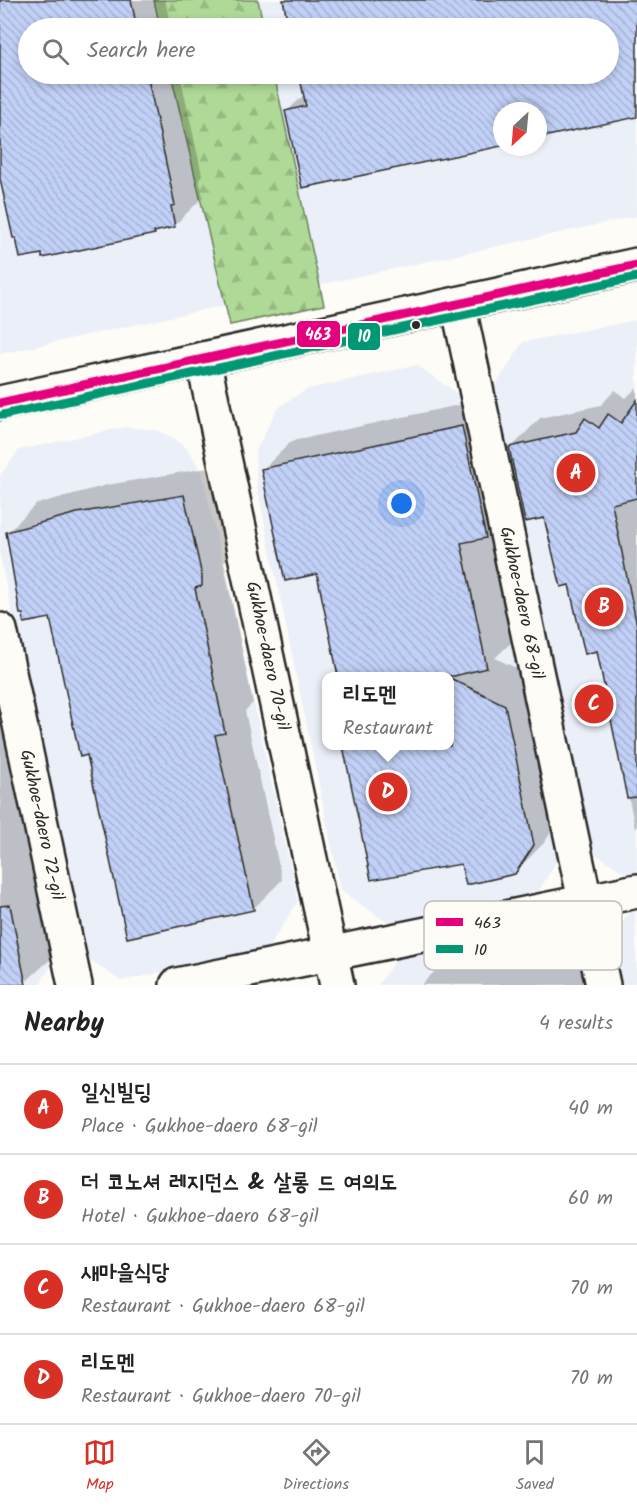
<!DOCTYPE html>
<html lang="en">
<head>
<meta charset="utf-8">
<style>
	:root { --surface:#fff; --page:#f6f6f6; --text:#222; --muted:#767676; --line:#e0e0e0; --accent:#d93025 }
	body { margin:0; font-family:Kalam,"Poor Story",sans-serif; background:var(--page); color:var(--text) }
	.compass { position:absolute; left:493px; top:102px; width:54px; height:54px; border-radius:50%; background:var(--surface); box-shadow:0 3px 9px #0003; rotate:206deg }
	.you { position:absolute; left:402px; top:504px; width:21px; height:21px; margin:-15px; border:4px solid #fff; border-radius:50%; background:#1a73e8; box-shadow:0 0 0 9px #1a73e833 }
	.badge { display:grid; place-items:center; width:39px; height:39px; border-radius:50%; background:var(--accent); color:#fff; font-size:20px; font-weight:700 }
	.pin { position:absolute; translate:-50% -50%; border:3px solid #fff; box-shadow:0 2px 6px #0006 }
	.popup { position:absolute; left:322px; top:672px; width:132px; height:78px; box-sizing:border-box; display:grid; place-content:center; border-radius:12px; background:var(--surface); filter:drop-shadow(0 2px 4px #0005); font-size:20px; white-space:nowrap; color:var(--muted) }
	.popup b { font-size:22px; color:var(--text) }
	.popup::after { content:''; position:absolute; left:50%; top:100%; margin-left:-12px; border:12px solid transparent; border-top-color:var(--surface) }
	.list { margin:0; padding:0; list-style:none }
	h2 { display:flex; justify-content:space-between; align-items:center; height:78px; margin:0; padding:0 24px; font-size:26px }
	h2 small { font-size:20px; font-weight:400; color:var(--muted) }
	.list li { display:grid; grid-template-columns:39px 1fr auto; gap:18px; align-items:center; box-sizing:border-box; height:90px; padding:0 24px; border-top:2px solid var(--line) }
	.list b { display:block; font-size:22px; white-space:nowrap }
	.list p { margin:0; font-size:20px; white-space:nowrap; color:var(--muted) }
	.list em { font-size:20px; font-style:normal; color:var(--muted) }
	.icon { flex:none; width:33px; height:33px; fill:none; stroke:currentColor; stroke-width:2; stroke-linecap:round; stroke-linejoin:round }
	.map { position:relative; flex:none; width:637px; height:985px; overflow:hidden }
	.search { position:absolute; background:var(--surface); box-shadow:0 3px 9px #0003; left:18px; right:18px; top:18px; height:66px; display:flex; align-items:center; gap:15px; box-sizing:border-box; padding:0 21px; border-radius:33px; color:var(--muted); font-size:22px }
	.sheet { height:438px; background:var(--surface) }
	nav { display:flex; justify-content:space-around; align-items:center; box-sizing:border-box; height:84px; border-top:2px solid var(--line); background:var(--surface); font-size:16px; color:var(--muted) }
	nav a { display:grid; justify-items:center; gap:3px }
	nav .on { color:var(--accent) }
	.map>svg:first-child { display:block }
	.built { fill:#ebeff7; fill-rule:evenodd }
	.forest { fill:url(#forest-firs); stroke:#6d8261; stroke-width:1.5 }
	.shadow { fill:#0003 }
	.building { fill:url(#building-back-hatch); stroke:#2b2b2b; stroke-width:1.5 }
	.lines { fill:none; stroke-linecap:round; stroke-linejoin:round }
	.minor-casing { stroke:#2b2b2b; stroke-width:38 }
	.minor { stroke:#fdfcf7; stroke-width:33 }
	.bus-1-casing { stroke:#fdfcf7; stroke-width:14 }
	.bus-2-casing { stroke:#fdfcf7; stroke-width:14 }
	.bus-1 { stroke:#e5007d; stroke-width:9 }
	.bus-2 { stroke:#009775; stroke-width:9 }
	.bus-dot { fill:#2b2b2b; stroke:#fdfcf7; stroke-width:2 }
	.labels { text-anchor:middle; dominant-baseline:central; stroke-width:6; stroke-linejoin:round; paint-order:stroke }
	.street-label { font-size:18px; fill:#2b2b2b; stroke:#fdfcf7 }
	.key { fill:#fdfcf7; stroke:#bebdba; stroke-width:1.5 }
	.key-label { font-size:16px; fill:#2b2b2b }
	.line-badge { stroke:#fdfcf7; stroke-width:2 }
	.badge-label { font-size:16px; text-anchor:middle; font-weight:bold; fill:#fff }
</style>
</head>
<body>
<div class="map">
<svg width="637" height="985" viewBox="0 0 637 985">
	<defs>
		<pattern id="forest-firs" width="22" height="20" patternUnits="userSpaceOnUse" patternTransform="scale(1.5)"><rect width="22" height="20" fill="#afd997"/><path d="M5 1l3.5 6h-7zM16 11l3.5 6h-7z" fill="#97ba82"/></pattern>
		<pattern id="building-back-hatch" width="6" height="6" patternUnits="userSpaceOnUse" patternTransform="scale(1.5)"><rect width="6" height="6" fill="#c1d0f6"/><path d="M-1 5l2 2M0 0l6 6M5-1l2 2" fill="none" stroke="#a6b3d3"/></pattern>
	</defs>
	<rect width="100%" height="100%" fill="#fdfcf7"/>
	<filter id="ink" filterUnits="userSpaceOnUse"><feTurbulence type="fractalNoise" baseFrequency=".0167" numOctaves="2"/><feDisplacementMap in="SourceGraphic" scale="12" xChannelSelector="R" yChannelSelector="G"/><feConvolveMatrix kernelMatrix="1 2 1 2 8 2 1 2 1" color-interpolation-filters="sRGB"/></filter>
	<g filter="url(#ink)">
		<g class="built">
			<path d="M0,0H637V216L0,354ZM28,28H608V74H28ZM502,111H538V147H502Z"/>
			<path d="M637,320V873L628,875L589,850L493,389L523,342Z"/>
			<path d="M417,365L462,397L559,857L537,894L390,924L341,891L257,487L255,453L276,411L284,403L308,389ZM326,676H450V746H326Z"/>
			<path d="M125,427L155,430L172,437L187,449L202,471L298,901L267,950L121,981L85,956L0,556V476L19,450Z"/>
			<path d="M0,709L54,961L39,985H0Z"/>
			<path d="M635,904L637,985H619L610,941Z"/>
			<path d="M543,925L580,951L587,985H378L399,955Z"/>
		</g>
		<g class="forest">
			<path d="M154,0H258L264,28H160Z"/>
			<path d="M171,74H274L324,305L230,325Z"/>
		</g>
		<g class="shadow">
			<path d="M0,0H165L171,28H28V74H180L202,175L199,179L203,197L175,225L154,232L0,172Z"/>
			<path d="M284,0H637V115L538,136V111H502V144L287,111L305,94L300,74H608V28H290Z"/>
			<path d="M637,387V828H635L598,649L545,516L511,448L540,418L601,405L615,390L626,398Z"/>
			<path d="M491,398L516,638L495,658L533,676L562,815L544,843L514,873L462,862L372,878L345,746H450V676H340L318,573L263,469L292,441Z"/>
			<path d="M213,467L230,556L224,562L253,703L245,711L282,880L253,909L89,753L51,616L7,533L36,504L107,485Z"/>
			<path d="M8,716L55,955L22,985H0V718Z"/>
			<path d="M592,942L601,985H421L436,970L493,957L495,964Z"/>
		</g>
		<g class="building">
			<path d="M0,0H131L137,28H28V74H147L175,205L171,206L175,227L154,232L155,234L42,258V254L20,258L16,238H13L0,179Z"/>
			<path d="M283,0H637V117L538,138V111H502V146L302,188L285,111L306,106L299,74H609V28H289Z"/>
			<path d="M637,400V498L612,504L637,626V797L627,798L597,651L585,654L569,585L561,587L544,518L525,522L509,447L576,432L585,418L599,428L608,414L621,423Z"/>
			<path d="M462,426L486,538L461,543L487,668L454,676H338L317,574L285,581L261,469Z"/>
			<path d="M184,495L202,576V586L195,588L225,733L215,735L254,910L127,938L87,755L80,757L50,618L24,623L23,614H20L6,532L77,513Z"/>
			<path d="M450,678L505,705L534,845L515,874L466,885L461,864L371,880L343,746H450Z"/>
			<path d="M10,905L26,985H0V906Z"/>
		</g>
		<g class="lines">
			<defs>
				<g id="minor">
					<path d="M458,304L603,985"/>
					<path d="M203,359L337,985"/>
					<path d="M0,403L637,265"/>
					<path d="M0,630L75,985"/>
					<path d="M177,985L637,891"/>
				</g>
			</defs>
			<use href="#minor" class="minor-casing"/>
			<use href="#minor" class="minor"/>
			<defs>
				<path id="bus-1" d="M0,403L637,265"/>
				<path id="bus-2" d="M3,415L637,277"/>
			</defs>
			<use href="#bus-1" class="bus-1-casing"/>
			<use href="#bus-2" class="bus-2-casing"/>
			<use href="#bus-1" class="bus-1"/>
			<use href="#bus-2" class="bus-2"/>
		</g>
	</g>
	<circle class="bus-dot" cx="416" cy="325" r="5"/>
	<g class="labels">
		<g class="street-label">
			<text transform="translate(521 603) rotate(78)">Gukhoe-daero 68-gil</text>
			<text transform="translate(267 656) rotate(78)">Gukhoe-daero 70-gil</text>
			<text transform="translate(41 825) rotate(78)">Gukhoe-daero 72-gil</text>
		</g>
	</g>
	<rect x="424" y="901" width="198" height="69" rx="9" class="key"/>
	<rect x="436" y="918" width="27" height="8" fill="#e5007d"/>
	<rect x="436" y="945" width="27" height="8" fill="#009775"/>
	<g class="key-label">
		<text x="474" y="928">463</text>
		<text x="474" y="955">10</text>
	</g>
	<g class="line-badge">
		<rect x="296" y="320" width="45" height="28" rx="6" fill="#e5007d"/>
		<rect x="347" y="322" width="34" height="29" rx="6" fill="#009775"/>
	</g>
	<g class="badge-label">
		<text x="318" y="340">463</text>
		<text x="364" y="342">10</text>
	</g>
</svg>
<svg class="compass" viewBox="-18 -18 36 36"><path d="M0-13l5 13h-10z" fill="#e53935"/><path d="M0 13l5-13h-10z" fill="#767676"/></svg>
<div class="you"></div>
<div class="pin badge" style="left:576px;top:473px">A</div>
<div class="pin badge" style="left:604px;top:607px">B</div>
<div class="pin badge" style="left:594px;top:704px">C</div>
<div class="pin badge" style="left:388px;top:792px">D</div>
<div class="popup"><b>리도멘</b>Restaurant</div>
<div class="search"><svg class="icon" aria-label="search" viewBox="0 0 24 24"><circle cx="10" cy="10" r="6"/><path d="M15 15l6 6"/></svg>Search here</div>
</div>
<section class="sheet">
<h2>Nearby<small>4 results</small></h2>
<ul class="list">
<li><span class="badge">A</span><div><b>일신빌딩</b><p>Place · Gukhoe-daero 68-gil</p></div><em>40 m</em></li>
<li><span class="badge">B</span><div><b>더 코노셔 레지던스 &amp; 살롱 드 여의도</b><p>Hotel · Gukhoe-daero 68-gil</p></div><em>60 m</em></li>
<li><span class="badge">C</span><div><b>새마을식당</b><p>Restaurant · Gukhoe-daero 68-gil</p></div><em>70 m</em></li>
<li><span class="badge">D</span><div><b>리도멘</b><p>Restaurant · Gukhoe-daero 70-gil</p></div><em>70 m</em></li>
</ul>
</section>
<nav>
<a class="on"><svg class="icon" aria-label="map" viewBox="0 0 24 24"><path d="M3 6l6-2 6 2 6-2v14l-6 2-6-2-6 2zM9 4v14M15 6v14"/></svg>Map</a>
<a><svg class="icon" aria-label="directions" viewBox="0 0 24 24"><path d="M12 3l9 9-9 9-9-9zM9 14v-3h6M13 9l2 2-2 2"/></svg>Directions</a>
<a><svg class="icon" aria-label="saved" viewBox="0 0 24 24"><path d="M7 4h10v16l-5-4-5 4z"/></svg>Saved</a>
</nav>
</body>
</html>
